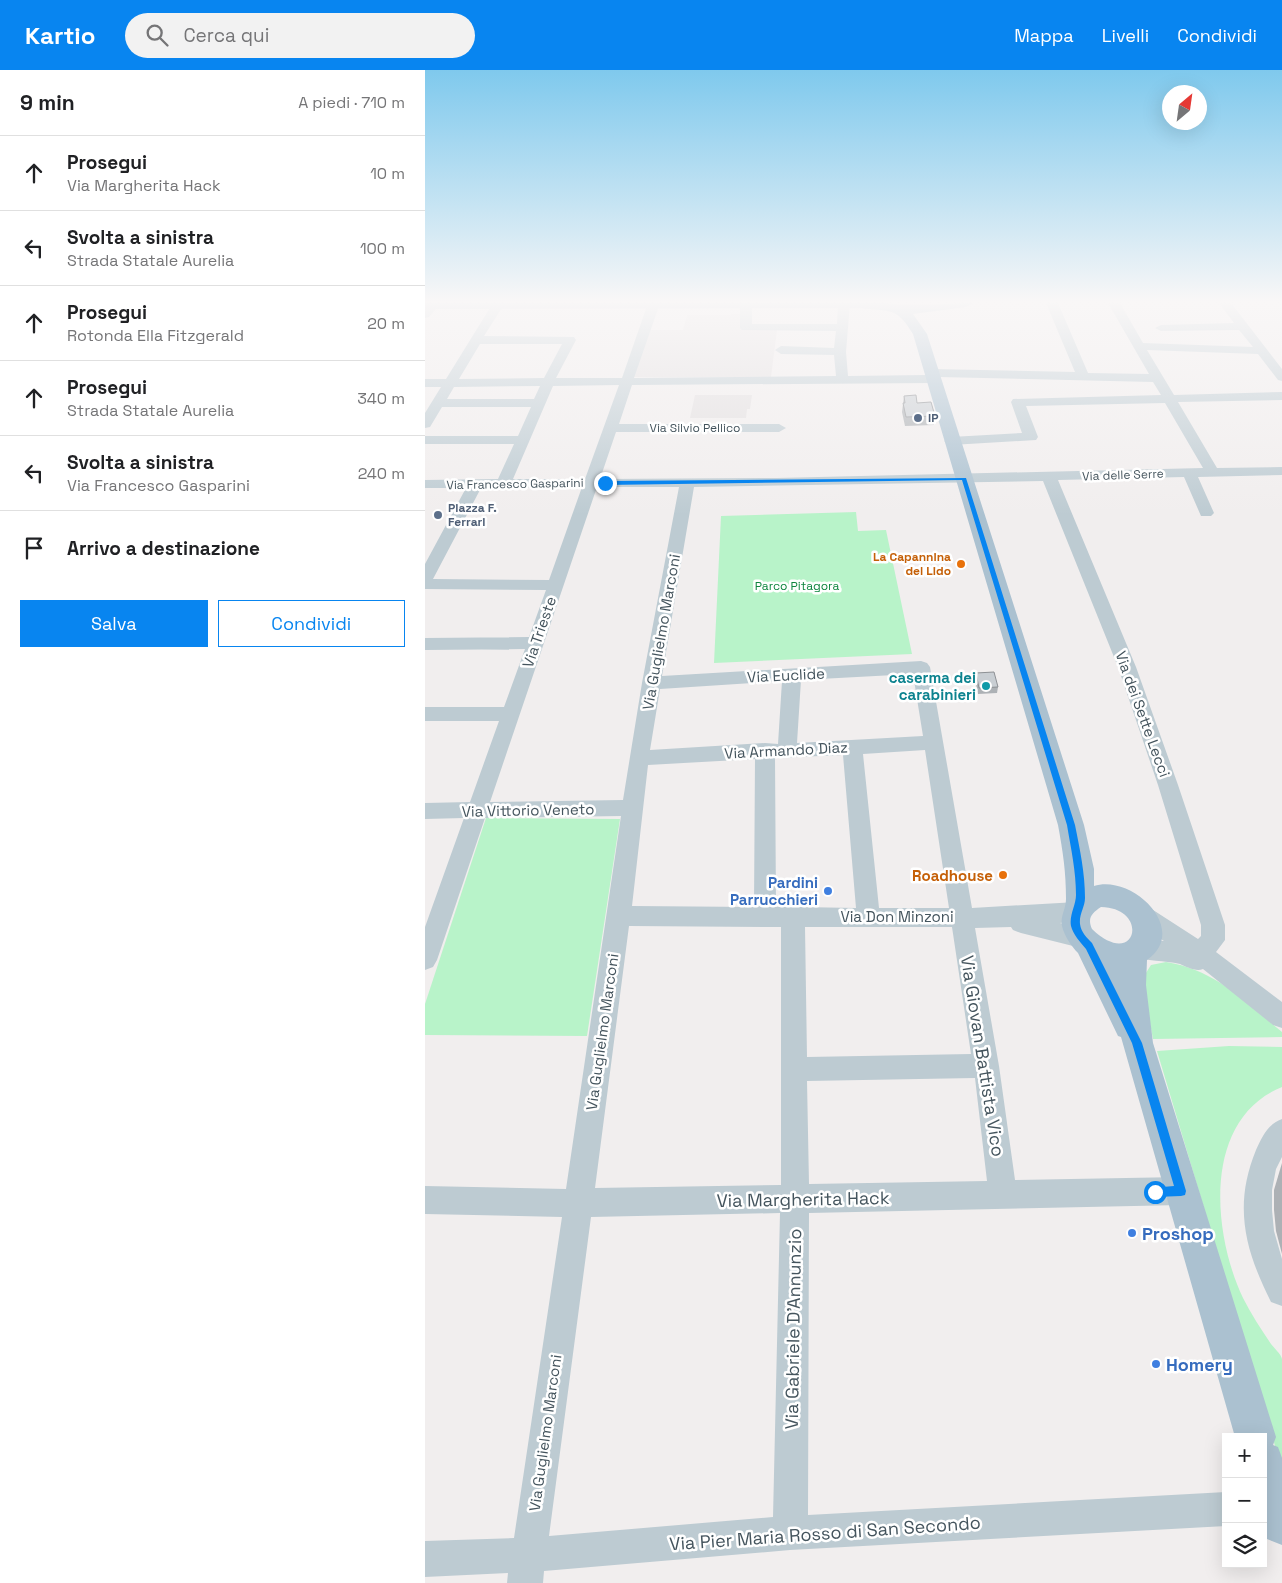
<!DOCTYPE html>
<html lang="it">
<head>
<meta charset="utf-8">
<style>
	:root { --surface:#fff; --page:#f2f2f2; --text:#202124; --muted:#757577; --line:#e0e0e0; --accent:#0885f0 }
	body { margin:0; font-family:"Space Grotesk",sans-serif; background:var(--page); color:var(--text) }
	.controls { position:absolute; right:15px; bottom:15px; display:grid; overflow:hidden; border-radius:0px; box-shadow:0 5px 20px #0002 }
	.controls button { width:45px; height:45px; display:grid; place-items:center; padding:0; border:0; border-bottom:1px solid var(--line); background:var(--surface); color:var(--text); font:25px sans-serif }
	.compass { position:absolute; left:737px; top:15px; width:45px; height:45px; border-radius:50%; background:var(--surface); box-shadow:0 5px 20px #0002; rotate:29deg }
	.stop { position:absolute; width:15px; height:15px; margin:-11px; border:4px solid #0885f0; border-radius:50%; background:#fff }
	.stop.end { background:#0885f0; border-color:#fff; box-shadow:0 1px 5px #0008 }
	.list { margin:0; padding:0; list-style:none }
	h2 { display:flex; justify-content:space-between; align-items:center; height:65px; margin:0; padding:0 20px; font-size:21px }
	h2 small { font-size:16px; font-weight:400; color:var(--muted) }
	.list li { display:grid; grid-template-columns:32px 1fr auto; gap:15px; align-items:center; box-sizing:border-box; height:75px; padding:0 20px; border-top:1px solid var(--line) }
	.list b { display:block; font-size:19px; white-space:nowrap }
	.list p { margin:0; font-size:16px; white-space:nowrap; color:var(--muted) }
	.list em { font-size:16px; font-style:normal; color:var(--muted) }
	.actions { display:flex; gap:10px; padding:15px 20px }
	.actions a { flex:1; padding:11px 0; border:1px solid var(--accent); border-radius:0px; text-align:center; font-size:18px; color:var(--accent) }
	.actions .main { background:var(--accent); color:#fff }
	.icon { flex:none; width:28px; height:28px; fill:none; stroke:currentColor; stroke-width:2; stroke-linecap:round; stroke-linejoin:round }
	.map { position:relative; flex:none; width:857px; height:1513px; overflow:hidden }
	header { display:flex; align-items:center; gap:30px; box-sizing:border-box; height:70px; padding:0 25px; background:var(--accent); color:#fff }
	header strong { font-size:24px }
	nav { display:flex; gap:28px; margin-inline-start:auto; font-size:18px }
	.search { width:350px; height:45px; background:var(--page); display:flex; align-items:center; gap:12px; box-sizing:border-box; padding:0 18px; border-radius:28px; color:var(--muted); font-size:19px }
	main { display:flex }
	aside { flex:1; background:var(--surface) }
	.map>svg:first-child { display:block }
	.education { fill:#e2dfe0 }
	.green { fill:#b8f3c9 }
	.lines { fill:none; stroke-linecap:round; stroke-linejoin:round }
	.minor { fill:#bdcbd2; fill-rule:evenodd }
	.major { fill:#abc1d0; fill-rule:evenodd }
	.wall { fill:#adb1b5 }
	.building { fill:#c9ced3; stroke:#8d9094 }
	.route { fill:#0885f0 }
	.service-dot { fill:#5c6f8a; stroke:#fff; stroke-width:2 }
	.food-dot { fill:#e8710a; stroke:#fff; stroke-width:2 }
	.culture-dot { fill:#0f9aa8; stroke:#fff; stroke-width:2 }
	.shop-dot { fill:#3f7fe0; stroke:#fff; stroke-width:2 }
	.labels { text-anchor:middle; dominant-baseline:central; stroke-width:5; stroke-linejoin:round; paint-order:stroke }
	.far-service-label { font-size:12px; font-weight:bold; fill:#4e5e75; stroke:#fff; text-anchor:start }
	.far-street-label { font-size:12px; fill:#44545d; stroke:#fff }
	.far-food-label { font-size:12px; font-weight:bold; fill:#c56008; stroke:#fff; text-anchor:end }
	.far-park-label { font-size:12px; fill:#0e853e; stroke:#fff }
	.street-label { font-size:15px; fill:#44545d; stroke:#fff }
	.culture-label { font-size:15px; font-weight:bold; fill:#0d838f; stroke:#fff; text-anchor:end }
	.food-label { font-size:15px; font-weight:bold; fill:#c56008; stroke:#fff; text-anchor:end }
	.shop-label { font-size:15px; font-weight:bold; fill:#366cbe; stroke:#fff; text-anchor:end }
	.near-street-label { font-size:18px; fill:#44545d; stroke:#fff }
	.near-shop-label { font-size:18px; font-weight:bold; fill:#366cbe; stroke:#fff; text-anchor:start }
</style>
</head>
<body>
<header>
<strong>Kartio</strong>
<div class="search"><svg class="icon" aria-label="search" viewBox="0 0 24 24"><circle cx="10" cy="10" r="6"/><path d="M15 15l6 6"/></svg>Cerca qui</div>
<nav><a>Mappa</a><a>Livelli</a><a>Condividi</a></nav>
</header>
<main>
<aside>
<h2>9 min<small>A piedi · 710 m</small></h2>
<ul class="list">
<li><svg class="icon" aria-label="ahead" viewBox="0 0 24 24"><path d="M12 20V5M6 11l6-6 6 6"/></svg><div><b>Prosegui</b><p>Via Margherita Hack</p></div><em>10 m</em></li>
<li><svg class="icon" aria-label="left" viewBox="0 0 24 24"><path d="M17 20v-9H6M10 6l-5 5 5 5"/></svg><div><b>Svolta a sinistra</b><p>Strada Statale Aurelia</p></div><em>100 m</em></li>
<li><svg class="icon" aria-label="ahead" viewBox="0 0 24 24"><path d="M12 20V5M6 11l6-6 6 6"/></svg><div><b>Prosegui</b><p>Rotonda Ella Fitzgerald</p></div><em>20 m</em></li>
<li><svg class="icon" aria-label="ahead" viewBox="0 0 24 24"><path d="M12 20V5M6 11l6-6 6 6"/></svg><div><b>Prosegui</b><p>Strada Statale Aurelia</p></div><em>340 m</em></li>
<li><svg class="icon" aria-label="left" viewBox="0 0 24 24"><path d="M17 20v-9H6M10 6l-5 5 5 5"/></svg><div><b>Svolta a sinistra</b><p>Via Francesco Gasparini</p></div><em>240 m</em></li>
<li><svg class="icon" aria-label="arrive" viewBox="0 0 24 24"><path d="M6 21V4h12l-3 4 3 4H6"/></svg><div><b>Arrivo a destinazione</b></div></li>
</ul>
<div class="actions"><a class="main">Salva</a><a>Condividi</a></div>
</aside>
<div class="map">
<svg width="857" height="1513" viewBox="0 0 857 1513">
	<rect width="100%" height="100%" fill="#f1eeee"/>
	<g class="education">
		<path d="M307,244H319L316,259L352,260L346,307H209L224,260H258L262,245H306Z"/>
		<path d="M270,325H327L325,339H322L321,348H265Z"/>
	</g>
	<g class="green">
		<path d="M431,442L433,461L461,460L487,584L289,593L296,446Z"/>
		<path d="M61,748L195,749L162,966L0,965V934Z"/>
		<path d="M741,892C791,900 819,931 857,962V967L728,969L718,917L719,906L726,895Z"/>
		<path d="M804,976L857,977V1017C776,1050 788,1165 818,1228C826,1244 836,1259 846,1274C849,1278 856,1284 857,1289C857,1300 857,1312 857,1323C857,1348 857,1374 857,1399L732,981Z"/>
	</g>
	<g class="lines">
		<g class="minor">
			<path d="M4,233H16L4,247L0,248V238Z"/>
			<path d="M68,233H80L59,266L149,267L151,270L131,308H197L223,233H235L209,308L411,306L409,285L356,284L350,280L356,276L409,278L411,261L317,260L315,258V233H327V254H412L413,233H425L421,282L423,306L501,305L500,303L502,300L506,299L650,302L621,233H633L663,303L724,304L683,233H695L718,273L828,277L814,260L736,261L730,258L736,255L809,253L794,233H806L857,299V311L853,310L833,284L722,280L749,325L857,322V330L753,332L792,398L857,397V405L773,407L789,443L786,446H776L759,407L633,410L711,597L753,715L800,855V870L791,882L857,932V958L848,955L778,899C771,902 762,897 755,894C739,890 722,892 707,886L703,879L707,872L715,869L739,871L709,852L706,845L709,838L717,835L725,838L773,869L776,866V855L733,715L693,597L618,411L269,417L237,606L496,591L502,593L505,597L547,838L652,832L660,835L663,842L660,849L635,853L664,861L668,868L664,875L656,878L596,863L588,860L586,857L550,858L574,996L590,1110L756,1107L766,1111L770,1121L766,1131L756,1135L384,1143L383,1445L801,1422V1456L365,1480L119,1501L118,1513H82L83,1503L0,1507V1471L89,1468L137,1147L0,1144V1116L141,1119L196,746L60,748L12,890L8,897L0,900V857L39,748L0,749V733L45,732L74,651H0V637H79L100,579L0,580V568L104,567L121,520L0,519V494L41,418H0V410L73,409L89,374H0V366H93L106,337H17L5,357L0,358V343L16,317H0V309H21ZM55,274H137L119,308L34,309ZM513,307L728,312L736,325L588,329L586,332L597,363L526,367L519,371L526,375L611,370L613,367L601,336L740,333L778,398L352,408L175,409L191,362H354L361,358L354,354H194L207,315L508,313L512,312L514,309ZM194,315L160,409H88L128,316ZM115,316L109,329H22L29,317ZM157,417L124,510L8,509L56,418ZM172,417H254L217,613L198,730L65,732ZM488,604L498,666L372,673L376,610ZM357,611L353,674L340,673L225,680L235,619ZM500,680L524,838H454L438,684ZM418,685L431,838L374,837L368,835L351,837L350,688ZM330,689L329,837L207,836L223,695ZM204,856L356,857V1115L170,1118ZM380,857H527L546,984L382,987ZM550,1008L562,1111L384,1114L382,1011ZM355,1143L348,1447L124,1466L166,1147Z"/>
			<path d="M857,1049V1087L851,1099L847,1120V1140L849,1161L857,1189V1236L846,1232C820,1180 808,1136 831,1080C837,1067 843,1054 857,1049Z"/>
		</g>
		<path class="major" d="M0,233H460C489,237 518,233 548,233L541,237L488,244L502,264L659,755L669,799V816C708,804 765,860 722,890L721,915L728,973L851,1367L848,1375L853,1377L857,1388V1475L842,1469L838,1461V1367H810L696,967L693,966L653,883C646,876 639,865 637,856C635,846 641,839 641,829C641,802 638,782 633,755L488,264C471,236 465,242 435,238L0,239ZM676,837C726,838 711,901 667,859C662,848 667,843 676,837Z"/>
	</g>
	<g class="wall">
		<path d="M479,326L492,333L510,346L509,355L480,356L477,342Z"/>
		<path d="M551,603L573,617L572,623L553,624L550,609Z"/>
		<path d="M857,1093V1184L851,1161L849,1140V1120Z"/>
	</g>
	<g class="building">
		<path d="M491,325L492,333L506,332L510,346L481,347L478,333H480L479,326Z"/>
		<path d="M569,602L573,617L554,618L551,603Z"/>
	</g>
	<linearGradient id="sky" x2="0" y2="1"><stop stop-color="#7fc9ed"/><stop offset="0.52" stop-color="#f9f7f7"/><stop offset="1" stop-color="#f9f7f7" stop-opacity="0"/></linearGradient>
	<rect width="857" height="445" fill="url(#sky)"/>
	<path class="route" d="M541,408L650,755C655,780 660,803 660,828C660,837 654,844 655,854C656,862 662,868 667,873L717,973L761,1121L760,1125L756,1126L730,1127L726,1125L724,1122L726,1118L749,1116L707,973L661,879C655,872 648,864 646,856C644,845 651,835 651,825C651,801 646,779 642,755L537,410L180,415L177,413L180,411Z"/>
	<g class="service-dot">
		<circle cx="493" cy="348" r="5"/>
		<circle cx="13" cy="445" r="5"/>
	</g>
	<g class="food-dot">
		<circle cx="536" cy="494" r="5"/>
		<circle cx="578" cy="805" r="5"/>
	</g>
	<circle class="culture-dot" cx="561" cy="616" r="5"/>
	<g class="shop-dot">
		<circle cx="403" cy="821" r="5"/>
		<circle cx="707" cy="1163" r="5"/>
		<circle cx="731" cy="1294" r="5"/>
	</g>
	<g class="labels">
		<g class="far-service-label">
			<text x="503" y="348">IP</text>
			<text x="23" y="438">Piazza F.<tspan x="23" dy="14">Ferrari</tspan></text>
		</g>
		<g class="far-street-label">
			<text x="270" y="358">Via Silvio Pellico</text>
			<text transform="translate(698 405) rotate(-2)">Via delle Serre</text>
			<text transform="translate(90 414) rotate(-1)">Via Francesco Gasparini</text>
		</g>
		<g class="far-food-label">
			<text x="526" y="487">La Capannina<tspan x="526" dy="14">del Lido</tspan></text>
		</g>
		<g class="far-park-label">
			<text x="372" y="516">Parco Pitagora</text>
		</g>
		<g class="street-label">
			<text transform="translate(114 562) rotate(-71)">Via Trieste</text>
			<text transform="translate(236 562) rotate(-80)">Via Guglielmo Marconi</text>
			<text transform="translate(361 605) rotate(-3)">Via Euclide</text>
			<text transform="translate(718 644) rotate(70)">Via dei Sette Lecci</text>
			<text transform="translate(361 680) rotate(-3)">Via Armando Diaz</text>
			<text transform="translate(103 740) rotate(-1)">Via Vittorio Veneto</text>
			<text x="472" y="846">Via Don Minzoni</text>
			<text transform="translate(177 962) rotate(-82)">Via Guglielmo Marconi</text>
			<text transform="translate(120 1363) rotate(-82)">Via Guglielmo Marconi</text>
		</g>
		<g class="culture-label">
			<text x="551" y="607">caserma dei<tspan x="551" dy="17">carabinieri</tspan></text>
		</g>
		<g class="food-label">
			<text x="568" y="805">Roadhouse</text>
		</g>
		<g class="shop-label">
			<text x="393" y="812">Pardini<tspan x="393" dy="17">Parrucchieri</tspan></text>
		</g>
		<g class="near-street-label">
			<text transform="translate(558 986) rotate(81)">Via Giovan Battista Vico</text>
			<text transform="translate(378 1129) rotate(-1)">Via Margherita Hack</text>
			<text transform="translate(368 1259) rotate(-89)">Via Gabriele D'Annunzio</text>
			<text transform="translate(400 1463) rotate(-4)">Via Pier Maria Rosso di San Secondo</text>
		</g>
		<g class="near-shop-label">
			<text x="717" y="1163">Proshop</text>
			<text x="741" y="1294">Homery</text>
		</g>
	</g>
</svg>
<div class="controls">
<button>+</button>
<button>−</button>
<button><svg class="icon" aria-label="layers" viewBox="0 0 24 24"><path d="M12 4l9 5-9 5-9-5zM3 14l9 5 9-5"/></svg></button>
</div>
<svg class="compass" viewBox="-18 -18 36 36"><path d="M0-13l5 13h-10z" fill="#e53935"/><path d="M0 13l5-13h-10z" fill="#757577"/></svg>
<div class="stop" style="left:730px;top:1122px"></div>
<div class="stop end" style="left:180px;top:413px"></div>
</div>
</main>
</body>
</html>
